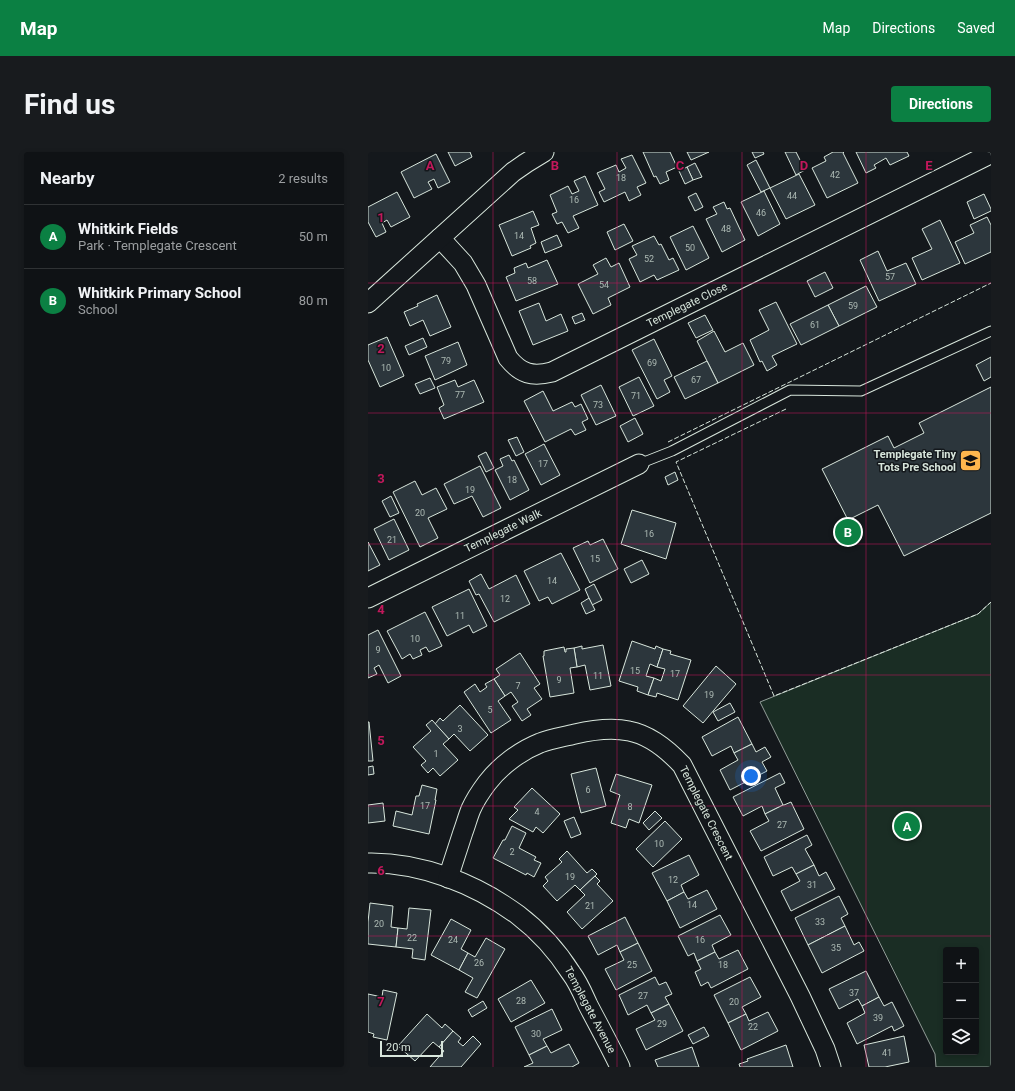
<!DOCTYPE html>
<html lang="en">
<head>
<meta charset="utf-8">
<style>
	:root { --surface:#0f1215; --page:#181b1e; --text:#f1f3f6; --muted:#9b9ea0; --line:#2f3234; --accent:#0b8043 }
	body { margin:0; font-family:Roboto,sans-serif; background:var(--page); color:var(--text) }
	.controls { position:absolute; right:12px; bottom:12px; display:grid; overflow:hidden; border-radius:4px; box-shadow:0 2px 6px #0003 }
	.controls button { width:36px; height:36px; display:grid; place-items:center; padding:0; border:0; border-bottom:1px solid var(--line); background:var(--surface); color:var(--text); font:20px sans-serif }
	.scale { position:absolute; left:12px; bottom:10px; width:63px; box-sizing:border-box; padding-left:4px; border:2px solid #d8e6dc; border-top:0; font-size:11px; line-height:14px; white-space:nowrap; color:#d8e6dc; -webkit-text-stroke:3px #14181c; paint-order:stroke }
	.you { position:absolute; left:383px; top:624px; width:14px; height:14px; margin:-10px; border:3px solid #fff; border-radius:50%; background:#1a73e8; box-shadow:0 0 0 6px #1a73e833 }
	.badge { display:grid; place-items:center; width:26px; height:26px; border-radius:50%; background:var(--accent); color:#fff; font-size:13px; font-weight:700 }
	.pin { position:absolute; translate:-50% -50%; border:2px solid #fff; box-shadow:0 1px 4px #0006 }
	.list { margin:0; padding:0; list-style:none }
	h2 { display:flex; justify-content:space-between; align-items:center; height:52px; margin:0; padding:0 16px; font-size:17px }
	h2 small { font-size:13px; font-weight:400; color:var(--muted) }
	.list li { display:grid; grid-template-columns:26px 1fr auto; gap:12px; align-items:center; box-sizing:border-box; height:64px; padding:0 16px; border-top:1px solid var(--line) }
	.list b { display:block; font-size:15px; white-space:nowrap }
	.list p { margin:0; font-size:13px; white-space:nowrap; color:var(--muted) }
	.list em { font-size:13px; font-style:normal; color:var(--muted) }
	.icon { flex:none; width:22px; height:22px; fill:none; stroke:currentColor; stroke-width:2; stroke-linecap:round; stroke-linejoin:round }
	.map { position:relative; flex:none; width:623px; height:915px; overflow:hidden; border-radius:4px }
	header { display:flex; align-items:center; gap:24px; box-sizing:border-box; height:56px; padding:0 20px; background:var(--accent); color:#fff }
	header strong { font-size:19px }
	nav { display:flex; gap:22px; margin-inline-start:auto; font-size:14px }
	.intro { display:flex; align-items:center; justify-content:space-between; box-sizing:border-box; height:96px; padding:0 24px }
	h1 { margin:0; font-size:28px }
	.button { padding:10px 18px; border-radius:4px; background:var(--accent); color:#fff; font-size:14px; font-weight:700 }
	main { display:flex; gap:24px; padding:0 24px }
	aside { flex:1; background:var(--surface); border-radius:4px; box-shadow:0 2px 6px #0003 }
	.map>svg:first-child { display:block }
	.green { fill:#1a2d24; stroke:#939e99; fill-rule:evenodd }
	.building { fill:#2c363c; stroke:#d8e6dc }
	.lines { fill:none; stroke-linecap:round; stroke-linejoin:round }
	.lane-casing { stroke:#d8e6dc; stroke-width:11 }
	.street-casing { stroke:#d8e6dc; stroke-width:21 }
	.lane { stroke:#14181c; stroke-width:9 }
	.street { stroke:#14181c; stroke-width:19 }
	.fence { stroke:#d8e6dc; stroke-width:1; stroke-dasharray:5 2; stroke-linecap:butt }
	.grid { fill:none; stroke:#c2185b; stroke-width:1; stroke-opacity:0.55 }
	.labels { text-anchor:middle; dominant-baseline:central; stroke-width:3; stroke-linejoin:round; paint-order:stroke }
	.number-label { font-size:9px; fill:#adbab4 }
	.street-label { font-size:11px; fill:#d8e6dc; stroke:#14181c }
	.poi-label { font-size:11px; font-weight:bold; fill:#d8e6dc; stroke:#14181c; text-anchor:end }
	.grid-label { font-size:13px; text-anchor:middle; font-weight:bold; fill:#c2185b; stroke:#14181c; stroke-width:3; stroke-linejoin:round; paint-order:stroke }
</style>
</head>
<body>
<header>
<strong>Map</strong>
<nav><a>Map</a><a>Directions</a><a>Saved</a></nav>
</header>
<div class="intro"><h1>Find us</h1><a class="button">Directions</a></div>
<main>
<aside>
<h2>Nearby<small>2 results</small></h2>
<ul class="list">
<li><span class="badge">A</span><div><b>Whitkirk Fields</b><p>Park · Templegate Crescent</p></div><em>50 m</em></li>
<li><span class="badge">B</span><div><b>Whitkirk Primary School</b><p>School</p></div><em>80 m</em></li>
</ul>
</aside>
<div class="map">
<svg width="623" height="915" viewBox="0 0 623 915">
	<rect width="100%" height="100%" fill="#14181c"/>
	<path class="green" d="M623,450V915H568L567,902L392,550L610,462ZM578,798H608V900H578Z"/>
	<g class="building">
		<path d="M80,0H102L104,5L87,14Z"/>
		<path d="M275,0H302L309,15L298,20L301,28L292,32L288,24L286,25Z"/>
		<path d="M319,0H341L323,8Z"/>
		<path d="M384,0H395L396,2L387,6Z"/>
		<path d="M417,0H428L437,18L428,23Z"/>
		<path d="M465,0H476L475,1L490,31L459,46L444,16L458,9L456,5Z"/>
		<path d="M488,0H539L541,4L522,13L518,6L506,13L508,16L498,21Z"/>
		<path d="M68,2L82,30L70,36L66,27L60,30L64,37L46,46L33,20Z"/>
		<path d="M264,3L278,31L269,35L273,43L261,49L257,40L236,50L231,40L237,37L229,21L248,13L251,20L258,16L253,7Z"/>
		<path d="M388,8L402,36L393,40L379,13Z"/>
		<path d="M327,11L334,25L325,28L319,15Z"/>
		<path d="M319,15L325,28L317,32L311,19Z"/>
		<path d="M431,22L447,53L418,67L402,36Z"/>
		<path d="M217,24L230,53L205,64L211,76L200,81L194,70L189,72L184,62L189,60L182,43L200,34L204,42L211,39L206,29Z"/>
		<path d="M396,39L412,72L390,84L373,50Z"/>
		<path d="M29,40L42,65L23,75L19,68L14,71L18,80L8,85L0,70V55Z"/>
		<path d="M328,41L335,55L327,59L320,45Z"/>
		<path d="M616,42L623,57V59L606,67L599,50Z"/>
		<path d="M356,50L359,57L362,56L377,88L354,100L338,67L349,62L345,55Z"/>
		<path d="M165,59L171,73L163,76L168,91L162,94L163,96L144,104L131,73Z"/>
		<path d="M619,65L623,73V100L597,112L587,90L606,81L602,73Z"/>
		<path d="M572,68L592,111L554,128L544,106L564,97L554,77Z"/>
		<path d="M256,72L265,89L247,98L239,80Z"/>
		<path d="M325,74L341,106L318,118L302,85Z"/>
		<path d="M189,83L194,94L177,101L173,90Z"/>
		<path d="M286,84L291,93L293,92L301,108L305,106L311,118L289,128L286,123L272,130L261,107L269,103L264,94Z"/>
		<path d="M510,99L519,119L538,111L548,132L511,149L492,108Z"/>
		<path d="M238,106L243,115L251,111L262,135L240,146L243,153L225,162L210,132L230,122L225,113Z"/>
		<path d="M179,108L190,132L148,149L138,125L147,121L146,116L158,111L160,116Z"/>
		<path d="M457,120L465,136L447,145L439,129Z"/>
		<path d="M498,134L509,155L471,174L460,153Z"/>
		<path d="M69,143L83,175L62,184L55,168L42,174L36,160L50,154L49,152Z"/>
		<path d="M408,150L429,192L404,204L409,213L399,219L394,209L392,210L382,188L401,178L391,158Z"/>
		<path d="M171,151L178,169L193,162L200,179L165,193L151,159Z"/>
		<path d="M460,153L471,174L433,193L422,172Z"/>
		<path d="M214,161L217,168L207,172L204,165Z"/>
		<path d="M337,163L345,178L328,186L320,171Z"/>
		<path d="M346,179L357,200L375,191L386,213L350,231L329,189Z"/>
		<path d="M19,185L36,224L12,235L0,208V193Z"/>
		<path d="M55,186L59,195L41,203L37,194Z"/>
		<path d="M286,187L304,224L296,228L302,240L289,247L264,198Z"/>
		<path d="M90,190L99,213L67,228L57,204Z"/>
		<path d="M623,205V225L616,229L608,213Z"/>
		<path d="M339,209L350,231L317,247L306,225Z"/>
		<path d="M271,225L286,254L265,264L251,235Z"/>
		<path d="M62,226L67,236L52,242L47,232Z"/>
		<path d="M87,228L90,235L106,228L116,250L76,267L71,256L76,253L69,235Z"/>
		<path d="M233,233L248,264L228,273L213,243Z"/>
		<path d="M623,235V361L536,404L510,353L480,368L454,317L520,284L526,296L556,281L551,271Z"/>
		<path d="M175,239L185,259L204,250L207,255L213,252L220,267L214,270L218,278L207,283L203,277L177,290L156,249Z"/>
		<path d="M267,266L275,282L260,290L252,274Z"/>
		<path d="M149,285L156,300L148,304L140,288Z"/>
		<path d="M176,292L192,323L173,333L157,302Z"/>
		<path d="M118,300L126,316L118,320L110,304Z"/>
		<path d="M141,303L144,309L146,308L161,338L142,348L127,318L135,314L132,307Z"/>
		<path d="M112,314L133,356L115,365L104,344L86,352L76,332Z"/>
		<path d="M307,320L310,328L300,333L297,325Z"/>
		<path d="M47,329L54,343L68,336L79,357L60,366L70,386L52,395L25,340Z"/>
		<path d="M23,344L31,361L22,365L14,349Z"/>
		<path d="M264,358L308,371L298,407L253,392Z"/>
		<path d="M26,367L41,398L21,408L6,377Z"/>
		<path d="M235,387L250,417L222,431L205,396L220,389L222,393Z"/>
		<path d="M0,390L12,413L0,419Z"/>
		<path d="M193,401L212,438L184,452L180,445L171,449L156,419Z"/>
		<path d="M274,408L281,422L263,431L256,417Z"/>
		<path d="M113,422L121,437L148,423L162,452L126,470L111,442L108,443L101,429Z"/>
		<path d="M226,432L234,448L224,453L217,437Z"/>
		<path d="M101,437L119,474L105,481L101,473L79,484L64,455Z"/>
		<path d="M221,446L227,458L218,462L213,451Z"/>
		<path d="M57,460L74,494L61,500L58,495L52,498L54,503L45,507L42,502L34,507L19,479Z"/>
		<path d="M10,478L33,524L20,531L11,513L6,516L9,522L0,526V483Z"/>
		<path d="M264,489L287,497L288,494L295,497L289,515L282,512L278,524L286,526L280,543L269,539L270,535L251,529Z"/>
		<path d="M235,493L243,534L222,538L217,513L209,515L206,496L214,494V497Z"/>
		<path d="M196,495L197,500H198V497L206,496L209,515L202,516L206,541L182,545L175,504H176V499Z"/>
		<path d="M295,497L303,499L302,502L323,508L310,548L289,541L288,545L280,543L286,526L293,529L297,517L289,515Z"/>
		<path d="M152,501L172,532L166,536L174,547L159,557L163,563L154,569L144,554L150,550L143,540L137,544L126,527L132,523L128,517Z"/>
		<path d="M348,514L368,532L335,571L315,554Z"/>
		<path d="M126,527L137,544L130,549L143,568L123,581L96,540L107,532L112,540L119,535L117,532Z"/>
		<path d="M362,551L367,560L350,569L345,560Z"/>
		<path d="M92,553L120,583L102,599L86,582L81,587L67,572L72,566L75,569Z"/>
		<path d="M370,565L384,592L366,601L363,594L344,604L334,585Z"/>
		<path d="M64,568L81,587L75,592L90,608L72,624L65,616L60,621L53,613L58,609L45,595L63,579L58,573Z"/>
		<path d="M0,570H1L5,609H0Z"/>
		<path d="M384,592L388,600L397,595L403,605L394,610L399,619L362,638L352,618L370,608L366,601Z"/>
		<path d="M5,614L6,622L0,623V615Z"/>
		<path d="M228,616L238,654L213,661L203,622Z"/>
		<path d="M412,621L417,631L407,636L415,653L397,662L394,654L375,664L365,645Z"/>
		<path d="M248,622L284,633L271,671L261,667L258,676L243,671L252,643L242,639Z"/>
		<path d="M54,633L69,637L67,648H68L61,682L25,674L28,659L44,663L48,644H51Z"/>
		<path d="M164,636L192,662L175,681L168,675L165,680L141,667L150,658L146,655Z"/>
		<path d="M423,650L436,677L393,699L382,679L401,669L397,662L415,653H416Z"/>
		<path d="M15,651L17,669L0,671V653Z"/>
		<path d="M287,659L294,666L281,678L275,671Z"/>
		<path d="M206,665L213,682L203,686L196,669Z"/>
		<path d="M297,669L314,687L285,715L268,697Z"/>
		<path d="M144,674L158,681L151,696L168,705L166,708L173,711L166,725L159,721L158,723L125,706L135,688H137Z"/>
		<path d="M439,683L444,693L437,697L446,713L428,722L424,715L405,724L396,705Z"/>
		<path d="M199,699L219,721L224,717L229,722L212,738L207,733L189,749L175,734L180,729L177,725L194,710L191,707Z"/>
		<path d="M321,703L331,723L313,733L316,740L299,749L284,721Z"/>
		<path d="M446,713L451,724L458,720L467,737L423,759L413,739L432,729L428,722Z"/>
		<path d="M227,724L232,729L229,732L245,749L214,777L199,760L217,743L212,738Z"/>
		<path d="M339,738L349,757L312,776L299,749L316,740L320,747Z"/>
		<path d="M471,744L480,762L473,766L477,774L440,793L427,766Z"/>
		<path d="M2,751L25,754L23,775L30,776L28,795L0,792V770Z"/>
		<path d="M41,756L63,758L57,808L44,806L45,797L28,795L30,776L39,777Z"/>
		<path d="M352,763L363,783L344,793L347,800L329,809L326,801L320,804L310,784Z"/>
		<path d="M257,765L270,791L252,800L249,793L230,803L220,784Z"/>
		<path d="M83,767L103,778L93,797L100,801L91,818L63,803Z"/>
		<path d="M477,774L486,793L491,790L496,799L454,821L440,793Z"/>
		<path d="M118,786L137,797L109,846L97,840L105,826L91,818L100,801L107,805Z"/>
		<path d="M270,791L284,819L248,838L237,817L256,808L252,800Z"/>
		<path d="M370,798L380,817L343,836L340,830L333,834L327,820L333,817L329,809L347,800L351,807Z"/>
		<path d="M498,819L511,845L494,854L490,847L471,857L461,837Z"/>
		<path d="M287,825L291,833L298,830L304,842L297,845L301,852L283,861L279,853L260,863L251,843Z"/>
		<path d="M382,825L393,845L374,855L378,862L360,871L346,843Z"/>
		<path d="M163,828L177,851L143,870L130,847Z"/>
		<path d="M15,838L29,841L19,888L5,885L6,882L0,880V842L14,845Z"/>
		<path d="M511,845L516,854L524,850L536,874L526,879L524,874L489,892L479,871L497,861L494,854Z"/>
		<path d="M115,849L119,856L104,865L100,858Z"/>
		<path d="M301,852L315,879L278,898L268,877L287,868L283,861Z"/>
		<path d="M184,857L194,878L175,887L179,894L161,903L147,875Z"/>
		<path d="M400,860L410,879L373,898L360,871L378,862L381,869Z"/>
		<path d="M59,862L74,876L77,872L85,879L71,895L65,890L47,909L30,894Z"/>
		<path d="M336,875L341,884L325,892L320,883Z"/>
		<path d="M85,879L93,886L90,890L95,894L105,884L113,892L93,915H62L76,899L71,895Z"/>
		<path d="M536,884L541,910L517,915H501L496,893Z"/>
		<path d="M201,892L211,911L204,915H156L165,911L161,903L179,894L183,901Z"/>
		<path d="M418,893L425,915H372L371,912L380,909L379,907Z"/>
		<path d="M324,895L331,915H290L287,908Z"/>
	</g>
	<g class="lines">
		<defs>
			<path id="lane" d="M271,312L304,299L422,238L493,239L623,179"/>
			<g id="street">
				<path d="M72,86L95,111L108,133L140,206C153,222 164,225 184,220L618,4L622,0"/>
				<path d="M0,151L145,20L158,11L176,0"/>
				<path d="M0,446L271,312"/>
				<path d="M0,711C53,710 108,732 150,763C171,779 189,799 203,821C210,830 215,842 220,853C231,874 242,894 252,915"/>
				<path d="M80,726C85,711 90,695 95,680C98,672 100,664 103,657C107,648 113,639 119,631C132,614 152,599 172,591C183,587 195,585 207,582C224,578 243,575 261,579C282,583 299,597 314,613L432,844L457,897L463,915"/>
			</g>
		</defs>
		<use href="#lane" class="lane-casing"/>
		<use href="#street" class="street-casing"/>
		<use href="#lane" class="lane"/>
		<use href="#street" class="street"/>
		<g class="fence">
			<path d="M418,257L308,310L406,544L610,462L623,450"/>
			<path d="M300,290L623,131"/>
		</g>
	</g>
	<path class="grid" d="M125,0V915M249,0V915M374,0V915M498,0V915M0,131H623M0,261H623M0,392H623M0,523H623M0,654H623M0,784H623"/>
	<defs>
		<symbol id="school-square" viewBox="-11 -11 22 22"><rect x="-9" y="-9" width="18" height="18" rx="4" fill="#ffb74d" stroke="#14181c"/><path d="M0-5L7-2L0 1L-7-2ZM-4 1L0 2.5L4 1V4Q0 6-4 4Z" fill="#111"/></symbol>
	</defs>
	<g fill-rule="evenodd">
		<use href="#school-square" x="590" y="296" width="25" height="25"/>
	</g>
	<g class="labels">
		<g class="number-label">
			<text x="467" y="23">42</text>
			<text x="253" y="26">18</text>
			<text x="424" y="44">44</text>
			<text x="206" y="48">16</text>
			<text x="393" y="61">46</text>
			<text x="358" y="77">48</text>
			<text x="151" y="84">14</text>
			<text x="322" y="96">50</text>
			<text x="281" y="107">52</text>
			<text x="522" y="125">57</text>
			<text x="164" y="129">58</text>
			<text x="236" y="133">54</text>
			<text x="485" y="154">59</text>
			<text x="447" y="173">61</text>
			<text x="78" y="209">79</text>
			<text x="284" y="211">69</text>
			<text x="18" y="216">10</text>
			<text x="328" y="228">67</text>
			<text x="92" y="243">77</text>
			<text x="268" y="244">71</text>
			<text x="230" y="253">73</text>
			<text x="175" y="312">17</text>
			<text x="144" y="328">18</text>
			<text x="102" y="338">19</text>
			<text x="52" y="361">20</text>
			<text x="281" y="382">16</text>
			<text x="24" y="388">21</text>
			<text x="227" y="407">15</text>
			<text x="184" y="429">14</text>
			<text x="137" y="447">12</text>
			<text x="92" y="464">11</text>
			<text x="47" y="487">10</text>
			<text x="10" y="498">9</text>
			<text x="267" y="519">15</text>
			<text x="307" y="522">17</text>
			<text x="230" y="524">11</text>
			<text x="191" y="528">9</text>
			<text x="150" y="534">7</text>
			<text x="341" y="543">19</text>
			<text x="122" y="558">5</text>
			<text x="92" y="577">3</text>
			<text x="68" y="602">1</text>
			<text x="220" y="638">6</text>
			<text x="57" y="654">17</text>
			<text x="262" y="655">8</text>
			<text x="169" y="660">4</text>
			<text x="414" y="673">27</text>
			<text x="291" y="692">10</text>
			<text x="144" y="700">2</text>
			<text x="202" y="725">19</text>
			<text x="305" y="728">12</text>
			<text x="444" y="733">31</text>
			<text x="324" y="753">14</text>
			<text x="222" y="754">21</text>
			<text x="452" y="770">33</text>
			<text x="11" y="772">20</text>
			<text x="44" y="786">22</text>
			<text x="85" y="788">24</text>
			<text x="332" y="788">16</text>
			<text x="468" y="796">35</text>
			<text x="111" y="811">26</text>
			<text x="264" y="813">25</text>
			<text x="355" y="813">18</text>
			<text x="486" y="841">37</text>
			<text x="275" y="844">27</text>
			<text x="153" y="849">28</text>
			<text x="366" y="850">20</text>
			<text x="510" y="866">39</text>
			<text x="294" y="872">29</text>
			<text x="385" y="875">22</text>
			<text x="168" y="882">30</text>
			<text x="519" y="901">41</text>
		</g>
		<g class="street-label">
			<text transform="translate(319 153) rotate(-26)">Templegate Close</text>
			<text transform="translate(135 379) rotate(-26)">Templegate Walk</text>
			<text transform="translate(338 661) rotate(63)">Templegate Crescent</text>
			<text transform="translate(222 858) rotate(62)">Templegate Avenue</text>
		</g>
		<g class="poi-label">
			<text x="588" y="302">Templegate Tiny<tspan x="588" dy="13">Tots Pre School</tspan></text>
		</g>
	</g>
	<g class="grid-label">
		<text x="62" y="18">A</text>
		<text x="187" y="18">B</text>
		<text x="312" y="18">C</text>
		<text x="436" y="18">D</text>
		<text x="561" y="18">E</text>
		<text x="13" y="70">1</text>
		<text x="13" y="201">2</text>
		<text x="13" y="331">3</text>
		<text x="13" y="462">4</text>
		<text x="13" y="593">5</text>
		<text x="13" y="723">6</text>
		<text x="13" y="854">7</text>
	</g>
</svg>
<div class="controls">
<button>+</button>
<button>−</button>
<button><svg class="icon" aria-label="layers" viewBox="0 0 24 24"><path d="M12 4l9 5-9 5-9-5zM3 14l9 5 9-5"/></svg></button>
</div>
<div class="scale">20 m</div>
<div class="you"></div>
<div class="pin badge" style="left:539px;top:674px">A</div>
<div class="pin badge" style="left:480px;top:380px">B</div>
</div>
</main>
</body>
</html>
